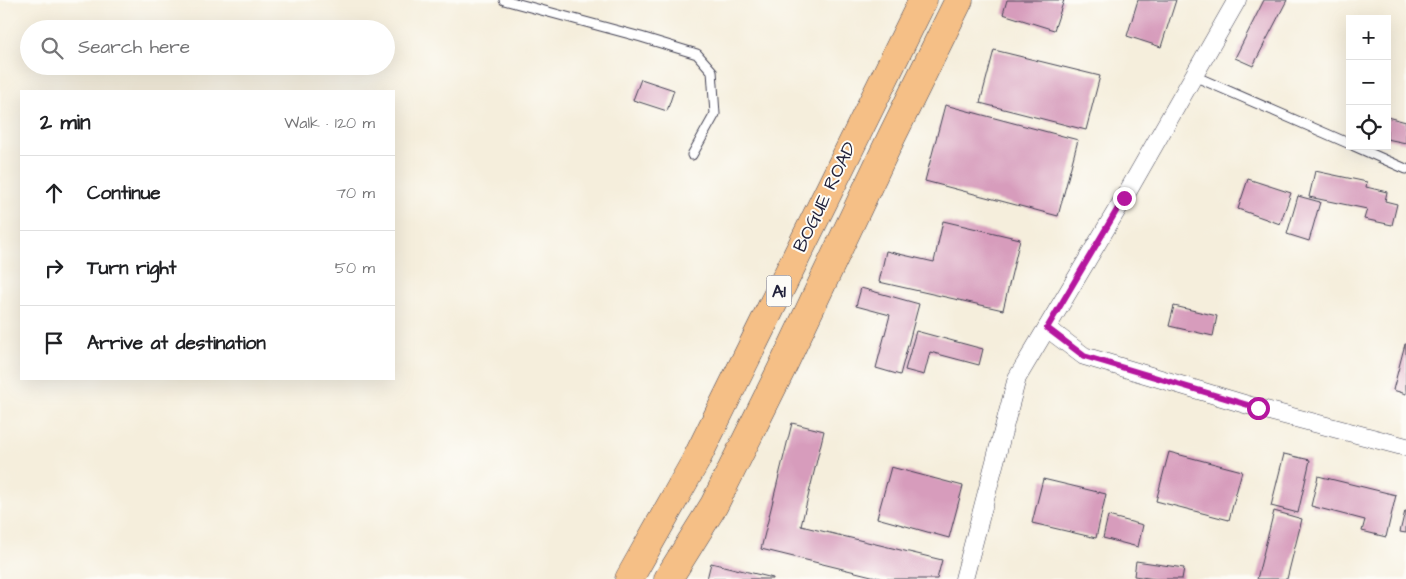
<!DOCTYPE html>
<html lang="en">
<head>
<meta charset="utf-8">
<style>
	:root { --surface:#fff; --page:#f2f2f2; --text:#202124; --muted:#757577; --line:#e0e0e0 }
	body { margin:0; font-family:"Architects Daughter",sans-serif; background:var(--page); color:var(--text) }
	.controls { position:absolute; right:15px; top:15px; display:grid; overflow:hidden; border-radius:0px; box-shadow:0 5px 20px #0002 }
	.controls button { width:45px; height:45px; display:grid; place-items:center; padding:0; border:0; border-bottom:1px solid var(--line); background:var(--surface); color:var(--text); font:25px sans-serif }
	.stop { position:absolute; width:15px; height:15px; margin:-11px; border:4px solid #b5179e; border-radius:50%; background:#fff }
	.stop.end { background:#b5179e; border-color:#fff; box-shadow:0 1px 5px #0008 }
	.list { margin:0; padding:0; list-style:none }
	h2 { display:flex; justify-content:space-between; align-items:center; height:65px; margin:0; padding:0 20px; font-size:21px }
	h2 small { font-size:16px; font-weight:400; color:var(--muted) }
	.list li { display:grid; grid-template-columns:32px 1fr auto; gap:15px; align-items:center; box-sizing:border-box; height:75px; padding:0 20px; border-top:1px solid var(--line) }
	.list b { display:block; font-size:19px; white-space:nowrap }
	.list em { font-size:16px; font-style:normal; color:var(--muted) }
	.icon { flex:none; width:28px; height:28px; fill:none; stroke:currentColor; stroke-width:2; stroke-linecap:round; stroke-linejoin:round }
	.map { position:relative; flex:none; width:1406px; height:579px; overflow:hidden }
	.search { position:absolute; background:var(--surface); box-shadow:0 5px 20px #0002; left:20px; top:20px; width:375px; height:55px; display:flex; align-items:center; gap:12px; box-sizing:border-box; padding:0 18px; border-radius:28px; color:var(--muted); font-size:19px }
	.panel { position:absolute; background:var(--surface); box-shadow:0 5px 20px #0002; left:20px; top:90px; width:375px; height:290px; border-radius:0px }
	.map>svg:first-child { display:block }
	.building { fill:#d79cbc }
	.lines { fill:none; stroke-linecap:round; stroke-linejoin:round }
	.service-casing { stroke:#424153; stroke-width:11 }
	.minor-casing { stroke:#424153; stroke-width:19 }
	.primary-casing { stroke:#424153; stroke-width:29 }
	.service { stroke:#fff; stroke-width:9 }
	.minor { stroke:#fff; stroke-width:18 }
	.primary { stroke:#f5bf86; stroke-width:28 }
	.route { stroke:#b5179e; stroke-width:6 }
	.labels { text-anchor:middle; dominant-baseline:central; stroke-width:4; stroke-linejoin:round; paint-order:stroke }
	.shield { fill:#fdfcf7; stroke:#646373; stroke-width:1 }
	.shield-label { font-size:18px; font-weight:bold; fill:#22223b }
	.street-label { font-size:19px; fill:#22223b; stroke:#fdfcf7 }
</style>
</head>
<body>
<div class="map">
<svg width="1406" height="579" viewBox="0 0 1406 579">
	<rect width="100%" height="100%" fill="#fdfcf7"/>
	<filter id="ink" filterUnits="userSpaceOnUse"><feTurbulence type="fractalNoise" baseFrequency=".02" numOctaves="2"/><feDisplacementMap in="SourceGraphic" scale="10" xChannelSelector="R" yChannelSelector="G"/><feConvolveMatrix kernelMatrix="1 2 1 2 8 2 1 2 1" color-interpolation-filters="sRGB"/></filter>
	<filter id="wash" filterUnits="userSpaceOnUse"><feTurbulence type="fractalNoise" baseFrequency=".0096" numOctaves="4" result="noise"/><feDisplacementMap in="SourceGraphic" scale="20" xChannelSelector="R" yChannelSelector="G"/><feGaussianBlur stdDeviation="1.12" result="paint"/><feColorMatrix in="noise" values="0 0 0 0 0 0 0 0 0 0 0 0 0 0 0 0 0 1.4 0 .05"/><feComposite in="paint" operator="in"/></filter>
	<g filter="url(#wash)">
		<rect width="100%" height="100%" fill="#f5eedc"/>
		<g id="blocks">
			<g class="building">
				<path d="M1007,0H1064L1054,30L1003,14Z"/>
				<path d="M1138,0H1176L1161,47L1127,36Z"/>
				<path d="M1264,0H1287L1253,66L1235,58Z"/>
				<path d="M994,50L1100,76L1086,130L980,103Z"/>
				<path d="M641,79L674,90L667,111L633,100Z"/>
				<path d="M945,105L1078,140L1058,216L925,181Z"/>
				<path d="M1387,117L1406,122V143L1387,139Z"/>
				<path d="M1315,171L1367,182L1366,187L1387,192L1385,201L1397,204L1392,225L1364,219L1367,209L1309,197Z"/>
				<path d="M1248,179L1291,193L1280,224L1238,209Z"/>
				<path d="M1298,196L1320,202L1309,241L1287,234Z"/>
				<path d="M943,221L1020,239L1003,310L879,282L886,251L934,262Z"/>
				<path d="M861,288L919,304L900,375L876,368L890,315L856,306Z"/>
				<path d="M1174,306L1217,316L1213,336L1169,326Z"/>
				<path d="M916,331L983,349L979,365L930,352L924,375L905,370Z"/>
				<path d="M1405,344H1406V394L1393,390Z"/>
				<path d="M792,423L824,431L801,526L942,560L937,579H884L761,549Z"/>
				<path d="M1169,452L1242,471L1229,520L1156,501Z"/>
				<path d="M1284,454L1310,460L1298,513L1271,506Z"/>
				<path d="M891,467L963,486L949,538L877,518Z"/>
				<path d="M1318,476L1396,495L1386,537L1362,531L1365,520L1311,506Z"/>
				<path d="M1043,479L1106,494L1096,538L1032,523Z"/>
				<path d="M1274,511L1302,519L1287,579H1257Z"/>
				<path d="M1405,511H1406V533L1400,532Z"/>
				<path d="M1108,516L1143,525L1138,547L1103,538Z"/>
				<path d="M1136,561L1184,568L1182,579H1155L1134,576Z"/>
				<path d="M711,563L773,578V579H707Z"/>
			</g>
		</g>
	</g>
	<g filter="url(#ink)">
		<use href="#blocks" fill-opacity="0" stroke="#424153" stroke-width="1"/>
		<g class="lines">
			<defs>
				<g id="service">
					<path d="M504,0L641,37L697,54L712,71L715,114L692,155"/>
					<path d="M1194,76L1350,144"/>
					<path d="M1354,146L1406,169"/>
				</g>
				<g id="minor">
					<path d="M1047,328L1084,356L1258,408L1406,447"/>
					<path d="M964,579L1017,378L1124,198L1237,0"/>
				</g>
				<g id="primary">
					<path d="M629,579L695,462L923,0"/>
					<path d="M668,579L714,505L781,370L891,138L959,0"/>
				</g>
			</defs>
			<use href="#service" class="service-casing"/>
			<use href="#minor" class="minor-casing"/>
			<use href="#primary" class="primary-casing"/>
			<use href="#service" class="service"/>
			<use href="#minor" class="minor"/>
			<use href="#primary" class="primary"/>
		</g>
	</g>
	<g class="lines" filter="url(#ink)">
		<path class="route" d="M1124,198L1047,328L1084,356L1258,408"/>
	</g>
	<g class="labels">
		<rect class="shield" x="766.5" y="275.5" width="25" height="31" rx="4"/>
		<g class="shield-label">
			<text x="779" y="291">A1</text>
		</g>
		<g class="street-label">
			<text transform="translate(825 197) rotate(-64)">BOGUE ROAD</text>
		</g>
	</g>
</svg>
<div class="controls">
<button>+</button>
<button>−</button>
<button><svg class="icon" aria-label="locate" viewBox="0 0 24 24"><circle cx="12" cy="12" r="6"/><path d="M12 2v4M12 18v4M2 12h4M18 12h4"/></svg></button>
</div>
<div class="stop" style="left:1258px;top:408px"></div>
<div class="stop end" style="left:1124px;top:198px"></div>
<div class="search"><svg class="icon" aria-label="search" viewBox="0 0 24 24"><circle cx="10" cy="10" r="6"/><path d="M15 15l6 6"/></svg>Search here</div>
<section class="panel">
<h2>2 min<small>Walk · 120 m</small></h2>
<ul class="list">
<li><svg class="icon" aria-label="ahead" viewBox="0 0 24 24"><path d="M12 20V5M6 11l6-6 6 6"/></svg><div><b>Continue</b></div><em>70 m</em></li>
<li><svg class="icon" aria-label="right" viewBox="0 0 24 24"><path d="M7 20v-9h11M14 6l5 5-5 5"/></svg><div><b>Turn right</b></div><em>50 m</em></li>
<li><svg class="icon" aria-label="arrive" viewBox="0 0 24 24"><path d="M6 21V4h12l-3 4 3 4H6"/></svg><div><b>Arrive at destination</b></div></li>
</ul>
</section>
</div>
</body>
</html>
